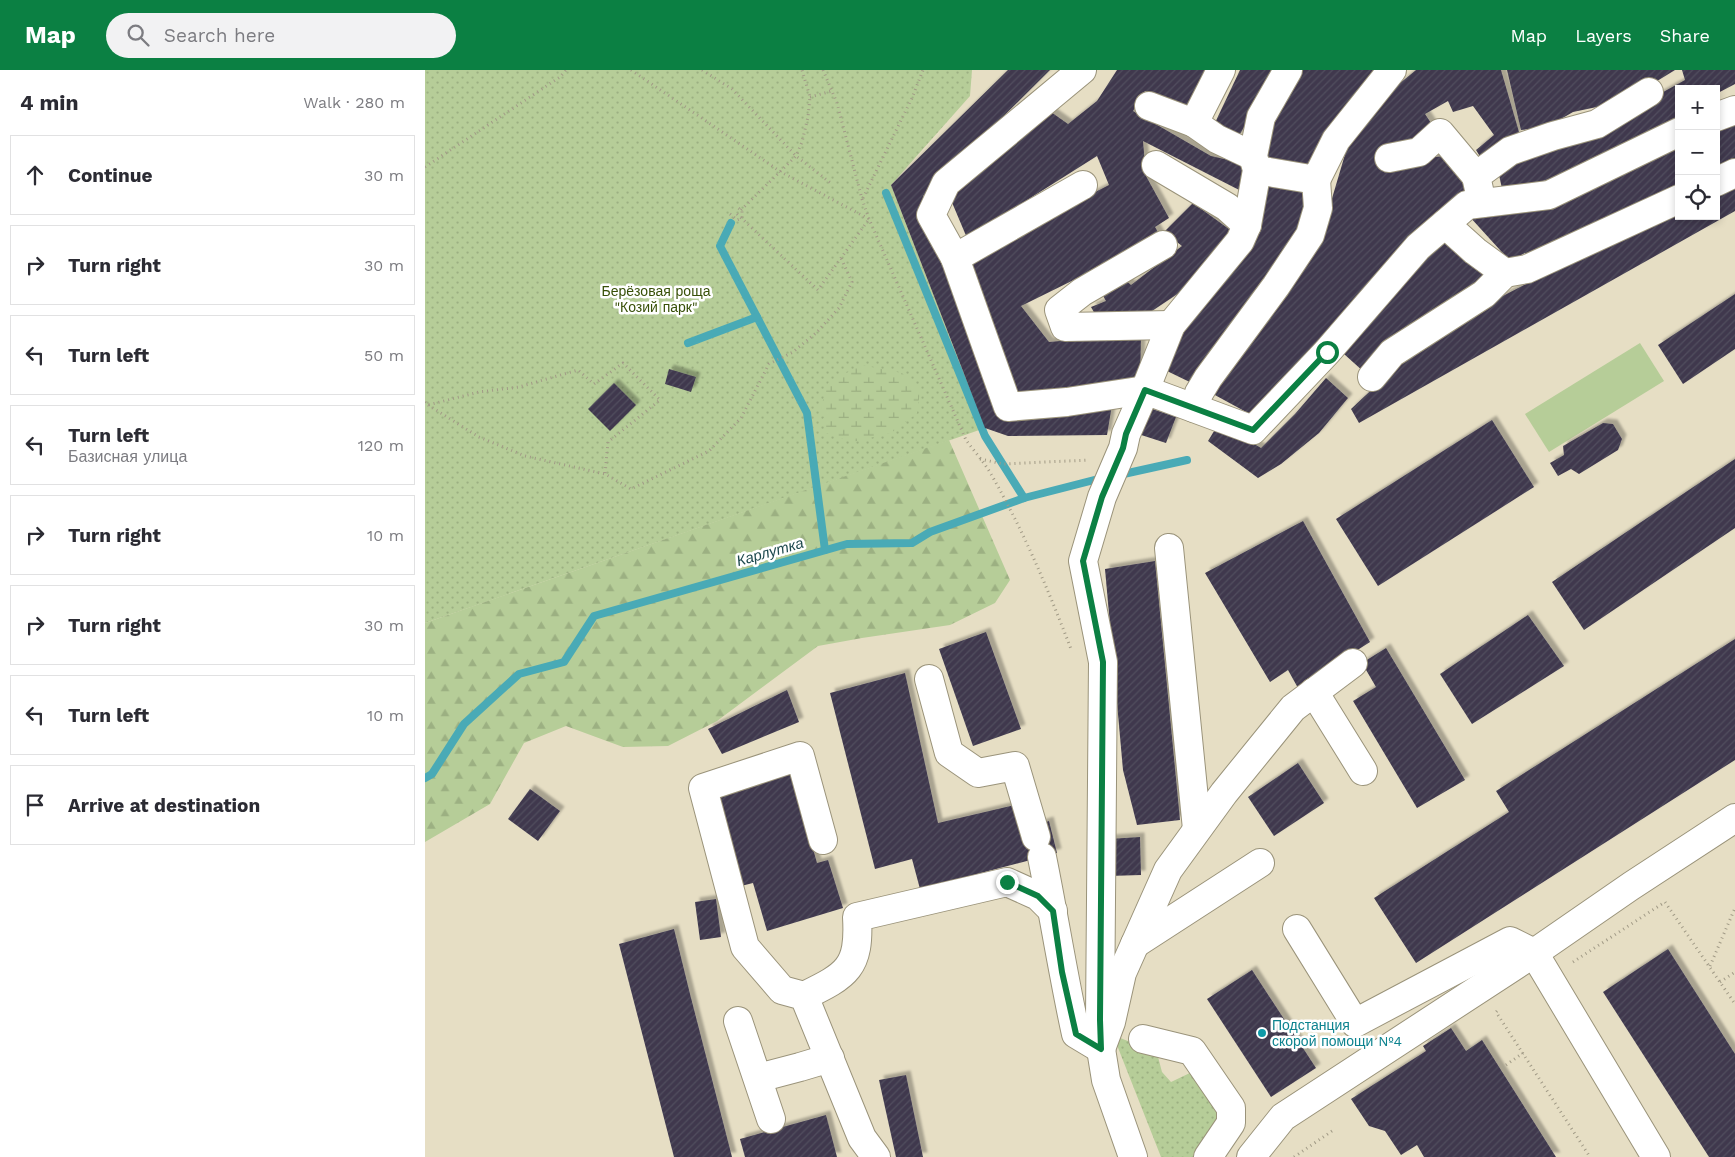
<!DOCTYPE html>
<html lang="en">
<head>
<meta charset="utf-8">
<style>
	:root { --surface:#fff; --page:#f2f2f3; --text:#2b2b33; --muted:#7c7c81; --line:#e1e1e2; --accent:#0b8043 }
	body { margin:0; font-family:"Work Sans",sans-serif; background:var(--page); color:var(--text) }
	.controls { position:absolute; right:15px; top:15px; display:grid; overflow:hidden; border-radius:0px; box-shadow:0 2px 8px #0003 }
	.controls button { width:45px; height:45px; display:grid; place-items:center; padding:0; border:0; border-bottom:1px solid var(--line); background:var(--surface); color:var(--text); font:25px sans-serif }
	.stop { position:absolute; width:15px; height:15px; margin:-11px; border:4px solid #0b8043; border-radius:50%; background:#fff }
	.stop.end { background:#0b8043; border-color:#fff; box-shadow:0 1px 5px #0008 }
	.list { margin:0; padding:0; list-style:none }
	h2 { display:flex; justify-content:space-between; align-items:center; height:65px; margin:0; padding:0 20px; font-size:21px }
	h2 small { font-size:16px; font-weight:400; color:var(--muted) }
	.list li { display:grid; grid-template-columns:32px 1fr auto; gap:15px; align-items:center; box-sizing:border-box; height:80px; margin:0 10px 10px; padding:0 10px; border:1px solid var(--line); border-radius:0px }
	.list b { display:block; font-size:19px; white-space:nowrap }
	.list p { margin:0; font-size:16px; white-space:nowrap; color:var(--muted) }
	.list em { font-size:16px; font-style:normal; color:var(--muted) }
	.icon { flex:none; width:28px; height:28px; fill:none; stroke:currentColor; stroke-width:2; stroke-linecap:round; stroke-linejoin:round }
	.map { position:relative; flex:none; width:1310px; height:1087px; overflow:hidden }
	header { display:flex; align-items:center; gap:30px; box-sizing:border-box; height:70px; padding:0 25px; background:var(--accent); color:#fff }
	header strong { font-size:24px }
	nav { display:flex; gap:28px; margin-inline-start:auto; font-size:18px }
	.search { width:350px; height:45px; background:var(--page); display:flex; align-items:center; gap:12px; box-sizing:border-box; padding:0 18px; border-radius:28px; color:var(--muted); font-size:19px }
	main { display:flex }
	aside { flex:1; background:var(--surface) }
	.map>svg:first-child { display:block }
	.grass { fill:url(#grass-dots) }
	.forest { fill:url(#forest-firs) }
	.wetland { fill:url(#wetland-marsh) }
	.pitch { fill:#b6cd98 }
	.lines { fill:none; stroke-linecap:round; stroke-linejoin:round }
	.stream { stroke:#49aab6; stroke-width:8 }
	.building { fill:url(#building-hatch); filter:url(#shadow) }
	.minor-casing { stroke:#9a937a; stroke-width:30 }
	.path { stroke:#a19a86; stroke-width:3; stroke-dasharray:1 4; stroke-linecap:butt }
	.minor { stroke:#fff; stroke-width:28 }
	.route { stroke:#0b8043; stroke-width:6 }
	.culture-dot { fill:#0f9aa8; stroke:#fff; stroke-width:2 }
	.labels { text-anchor:middle; dominant-baseline:central; stroke-width:5; stroke-linejoin:round; paint-order:stroke }
	.park-label { font-size:14px; fill:#385008; stroke:#fff }
	.culture-label { font-size:14px; fill:#0d838f; stroke:#fff; text-anchor:start }
	.water-label { font-size:15px; font-style:italic; fill:#1c484d; stroke:#fff }
</style>
</head>
<body>
<header>
<strong>Map</strong>
<div class="search"><svg class="icon" aria-label="search" viewBox="0 0 24 24"><circle cx="10" cy="10" r="6"/><path d="M15 15l6 6"/></svg>Search here</div>
<nav><a>Map</a><a>Layers</a><a>Share</a></nav>
</header>
<main>
<aside>
<h2>4 min<small>Walk · 280 m</small></h2>
<ul class="list">
<li><svg class="icon" aria-label="ahead" viewBox="0 0 24 24"><path d="M12 20V5M6 11l6-6 6 6"/></svg><div><b>Continue</b></div><em>30 m</em></li>
<li><svg class="icon" aria-label="right" viewBox="0 0 24 24"><path d="M7 20v-9h11M14 6l5 5-5 5"/></svg><div><b>Turn right</b></div><em>30 m</em></li>
<li><svg class="icon" aria-label="left" viewBox="0 0 24 24"><path d="M17 20v-9H6M10 6l-5 5 5 5"/></svg><div><b>Turn left</b></div><em>50 m</em></li>
<li><svg class="icon" aria-label="left" viewBox="0 0 24 24"><path d="M17 20v-9H6M10 6l-5 5 5 5"/></svg><div><b>Turn left</b><p>Базисная улица</p></div><em>120 m</em></li>
<li><svg class="icon" aria-label="right" viewBox="0 0 24 24"><path d="M7 20v-9h11M14 6l5 5-5 5"/></svg><div><b>Turn right</b></div><em>10 m</em></li>
<li><svg class="icon" aria-label="right" viewBox="0 0 24 24"><path d="M7 20v-9h11M14 6l5 5-5 5"/></svg><div><b>Turn right</b></div><em>30 m</em></li>
<li><svg class="icon" aria-label="left" viewBox="0 0 24 24"><path d="M17 20v-9H6M10 6l-5 5 5 5"/></svg><div><b>Turn left</b></div><em>10 m</em></li>
<li><svg class="icon" aria-label="arrive" viewBox="0 0 24 24"><path d="M6 21V4h12l-3 4 3 4H6"/></svg><div><b>Arrive at destination</b></div></li>
</ul>
</aside>
<div class="map">
<svg width="1310" height="1087" viewBox="0 0 1310 1087">
	<defs>
		<pattern id="grass-dots" width="8" height="8" patternUnits="userSpaceOnUse" patternTransform="scale(1.25)"><rect width="8" height="8" fill="#b6cd98"/><path d="M2 2h.1M6 6h.1" fill="none" stroke="#9cb082" stroke-width="1.8" stroke-linecap="round"/></pattern>
		<pattern id="forest-firs" width="22" height="20" patternUnits="userSpaceOnUse" patternTransform="scale(1.25)"><rect width="22" height="20" fill="#b6cd98"/><path d="M5 1l3.5 6h-7zM16 11l3.5 6h-7z" fill="#9cb082"/></pattern>
		<pattern id="wetland-marsh" width="20" height="14" patternUnits="userSpaceOnUse" patternTransform="scale(1.25)"><rect width="20" height="14" fill="#b6cd98"/><path d="M1 5h8M5 5V1M11 12h8M15 12V8" fill="none" stroke="#9cb082"/></pattern>
		<pattern id="building-hatch" width="6" height="6" patternUnits="userSpaceOnUse" patternTransform="scale(1.25)"><rect width="6" height="6" fill="#3f394e"/><path d="M-1 1l2-2M0 6l6-6M5 7l2-2" fill="none" stroke="#524d5e"/></pattern>
		<filter id="shadow"><feDropShadow dx="4.5" dy="-4.5" stdDeviation="1" flood-color="#0004"/></filter>
	</defs>
	<rect width="100%" height="100%" fill="#e6dec4"/>
	<g class="grass">
		<path d="M0,0H547L545,26L466,115L560,358L0,553Z"/>
		<path d="M688,965L732,983L737,1002L746,1012L767,1002L791,1040L793,1057L776,1087H736Z"/>
	</g>
	<path class="forest" d="M524,370L585,510L570,533L525,555L437,568L393,576L292,651L243,676L198,677L141,656L99,673L65,734L0,772V553Z"/>
	<path class="wetland" d="M436,295L477,303L495,321L492,343L466,363L427,372L401,363L396,337L403,313Z"/>
	<path class="pitch" d="M1215,273L1239,311L1124,382L1100,344Z"/>
	<g class="lines">
		<g class="stream">
			<path d="M461,123L560,366L599,428"/>
			<path d="M306,153L295,176L382,343L400,480"/>
			<path d="M263,273L332,247"/>
			<path d="M694,405L762,390"/>
			<path d="M0,708L7,704L39,654L94,604L139,592L169,546L422,474L487,473L505,462L599,428L677,408"/>
		</g>
	</g>
	<g class="building">
		<path d="M583,0H625L498,126L581,344L687,335L682,365L583,366L560,358L466,115Z"/>
		<path d="M692,0H783L759,43L720,21L708,41L786,86L826,95L824,125L718,71L721,106L744,148L730,157L736,167L596,236L624,272L716,264L715,316L592,325L543,187L684,115L672,86L542,168L523,123L626,42L643,54L672,31Z"/>
		<path d="M815,0H853L812,69L788,57Z"/>
		<path d="M878,0H961L880,101L834,86L866,17Z"/>
		<path d="M991,0H1076L1094,62L1059,93L1051,80L1069,65L1048,36L1028,42L1023,31L1000,44L1010,59L962,91L1022,86L1043,122L834,349L788,324L898,159L921,81L940,49L968,19Z"/>
		<path d="M1082,0H1250L1224,16L1186,34L1148,42L1122,57L1096,60Z"/>
		<path d="M1257,0H1310V14L1291,24V19H1254V45L1208,76L1161,98L1078,123L1072,96L1211,37L1260,10Z"/>
		<path d="M1310,44V92L1291,101V51Z"/>
		<path d="M1254,73V120L1105,193L1100,183L1085,191L1044,146Z"/>
		<path d="M839,111L888,120L884,150L775,317L742,301L757,264L829,170Z"/>
		<path d="M1310,113V141L934,353L926,339L971,297L983,282L1045,243L1202,162L1254,138V146H1291V121Z"/>
		<path d="M768,133L808,162L757,221L712,251L675,253L666,237L681,231L674,219L696,206L706,215L757,176L739,162Z"/>
		<path d="M1022,164L1072,207L939,302L919,284Z"/>
		<path d="M1310,224V279L1258,314L1233,275Z"/>
		<path d="M244,299L271,307L266,322L240,314Z"/>
		<path d="M901,308L923,328L894,363L856,394L833,408L783,371L794,353L836,378L870,344Z"/>
		<path d="M189,313L211,335L185,361L163,339Z"/>
		<path d="M721,337L751,347L741,373L710,363Z"/>
		<path d="M1067,350L1109,417L953,516L911,449Z"/>
		<path d="M1178,353L1188,354L1197,369L1193,380L1154,404L1146,399L1133,406L1125,393L1139,385L1138,376Z"/>
		<path d="M1310,389V458L1159,560L1127,512Z"/>
		<path d="M878,451L945,572L873,618L863,600L845,612L780,503Z"/>
		<path d="M730,491L755,750L712,755L698,700L680,499Z"/>
		<path d="M1103,545L1139,596L1047,654L1015,604Z"/>
		<path d="M561,562L596,659L548,676L514,579Z"/>
		<path d="M1310,569V690L991,893L949,828L1084,742L1071,721Z"/>
		<path d="M961,578L1040,710L992,738L928,631L951,617L937,593Z"/>
		<path d="M480,603L513,753L594,734L612,755L624,751L632,783L495,819L487,789L450,799L405,623Z"/>
		<path d="M362,620L374,652L297,684L283,659Z"/>
		<path d="M873,693L899,733L849,766L823,727Z"/>
		<path d="M366,701L392,793L403,790L418,838L342,861L328,813L316,816L293,724Z"/>
		<path d="M105,719L135,741L113,771L83,749Z"/>
		<path d="M715,767L716,805L684,806V769Z"/>
		<path d="M291,829L296,867L275,870L270,832Z"/>
		<path d="M249,859L265,924L307,1087H249L194,874Z"/>
		<path d="M1243,879L1310,984V1087H1284L1178,922Z"/>
		<path d="M827,900L891,998L846,1027L782,929Z"/>
		<path d="M1026,958L1041,981L1057,970L1131,1087H999L992,1075L976,1085L960,1061L944,1056L926,1029L1001,981L998,976Z"/>
		<path d="M481,1005L498,1087H471L454,1010Z"/>
		<path d="M401,1045L412,1087H320L315,1069Z"/>
	</g>
	<g class="lines">
		<defs>
			<g id="minor">
				<path d="M657,0L521,113L506,145L530,188L583,337L642,332L720,320L828,360L902,282L993,177L1042,135L1124,125L1254,62"/>
				<path d="M796,0L769,53L792,69L828,86"/>
				<path d="M724,36L769,53"/>
				<path d="M1291,47L1310,40"/>
				<path d="M964,88L994,82L1015,63L1051,106"/>
				<path d="M731,95L802,137L822,155"/>
				<path d="M832,100L891,110L911,70L967,0"/>
				<path d="M1291,112L1310,103"/>
				<path d="M1057,133L1051,106L1085,81L1128,66L1172,54L1224,22"/>
				<path d="M1020,154L1050,181L1080,203L1102,199L1254,129"/>
				<path d="M738,175L657,222L634,240L640,257L746,255"/>
				<path d="M530,188L658,115"/>
				<path d="M947,307L967,283L1059,224L1080,203"/>
				<path d="M769,338L774,323L783,308L851,216L885,165L893,138L891,110"/>
				<path d="M744,478L772,759"/>
				<path d="M504,609L524,683L553,703L590,696L611,767"/>
				<path d="M889,622L938,701"/>
				<path d="M398,770L375,686L278,718L320,877L357,920L379,926L437,1068L451,1087"/>
				<path d="M617,787C629,846 638,905 651,964L676,979L686,952L697,903L743,800L799,723L868,638L928,593"/>
				<path d="M872,859L930,953L1085,871L1109,883L1231,1087"/>
				<path d="M710,874L835,793"/>
				<path d="M379,926C422,905 435,898 432,847L582,812L613,826L628,841"/>
				<path d="M313,951L346,1049"/>
				<path d="M718,969L767,981L806,1038V1053L783,1087"/>
				<path d="M333,1008L375,997L405,988"/>
				<path d="M708,1087L681,1010L676,979L675,949L678,592L658,491L677,427L698,378L701,364L716,330L746,255L815,171L822,155L832,100L828,86L836,47L863,0"/>
				<path d="M826,1087L858,1047L1109,883L1206,816L1310,748"/>
			</g>
		</defs>
		<use href="#minor" class="minor-casing"/>
		<g class="path">
			<path d="M206,0L356,102L444,149"/>
			<path d="M277,0L307,19L371,86L407,114"/>
			<path d="M398,0L412,33L437,129L444,149L541,370C549,381 559,392 566,404C598,460 623,519 646,579"/>
			<path d="M385,27L407,21"/>
			<path d="M0,97L135,7L141,0"/>
			<path d="M438,128L487,28L498,0"/>
			<path d="M316,140L371,86L377,72L383,47L385,27L377,0"/>
			<path d="M305,144L312,150L317,148V141L312,137"/>
			<path d="M312,144L393,220L444,149"/>
			<path d="M0,332L3,335L54,322L94,317L153,300L169,314L198,293L235,330L183,372L180,404L206,419L284,381L316,348L344,294L368,282L391,263L414,238L427,212L416,188"/>
			<path d="M3,335L54,367L100,386L180,404"/>
			<path d="M555,389L578,394L664,390"/>
			<path d="M1148,892L1240,832L1310,934"/>
			<path d="M1285,896L1310,838"/>
			<path d="M1295,912L1310,902"/>
			<path d="M1072,941L1071,942L1165,1087"/>
			<path d="M1081,995L1098,983"/>
			<path d="M869,1087L910,1059"/>
		</g>
		<use href="#minor" class="minor"/>
	</g>
	<g class="lines">
		<path class="route" d="M582,812L613,826L628,841L637,902L651,964L676,979L675,950L678,592L658,491L677,427L698,378L701,364L720,320L828,360L902,282"/>
	</g>
	<circle class="culture-dot" cx="837" cy="963" r="5"/>
	<g class="labels">
		<g class="park-label">
			<text x="231" y="221">Берёзовая роща<tspan x="231" dy="16">"Козий парк"</tspan></text>
		</g>
		<g class="culture-label">
			<text x="847" y="955">Подстанция<tspan x="847" dy="16">скорой помощи №4</tspan></text>
		</g>
		<g class="water-label">
			<text transform="translate(345 482) rotate(-16)">Карлутка</text>
		</g>
	</g>
</svg>
<div class="controls">
<button>+</button>
<button>−</button>
<button><svg class="icon" aria-label="locate" viewBox="0 0 24 24"><circle cx="12" cy="12" r="6"/><path d="M12 2v4M12 18v4M2 12h4M18 12h4"/></svg></button>
</div>
<div class="stop" style="left:902px;top:282px"></div>
<div class="stop end" style="left:582px;top:812px"></div>
</div>
</main>
</body>
</html>
